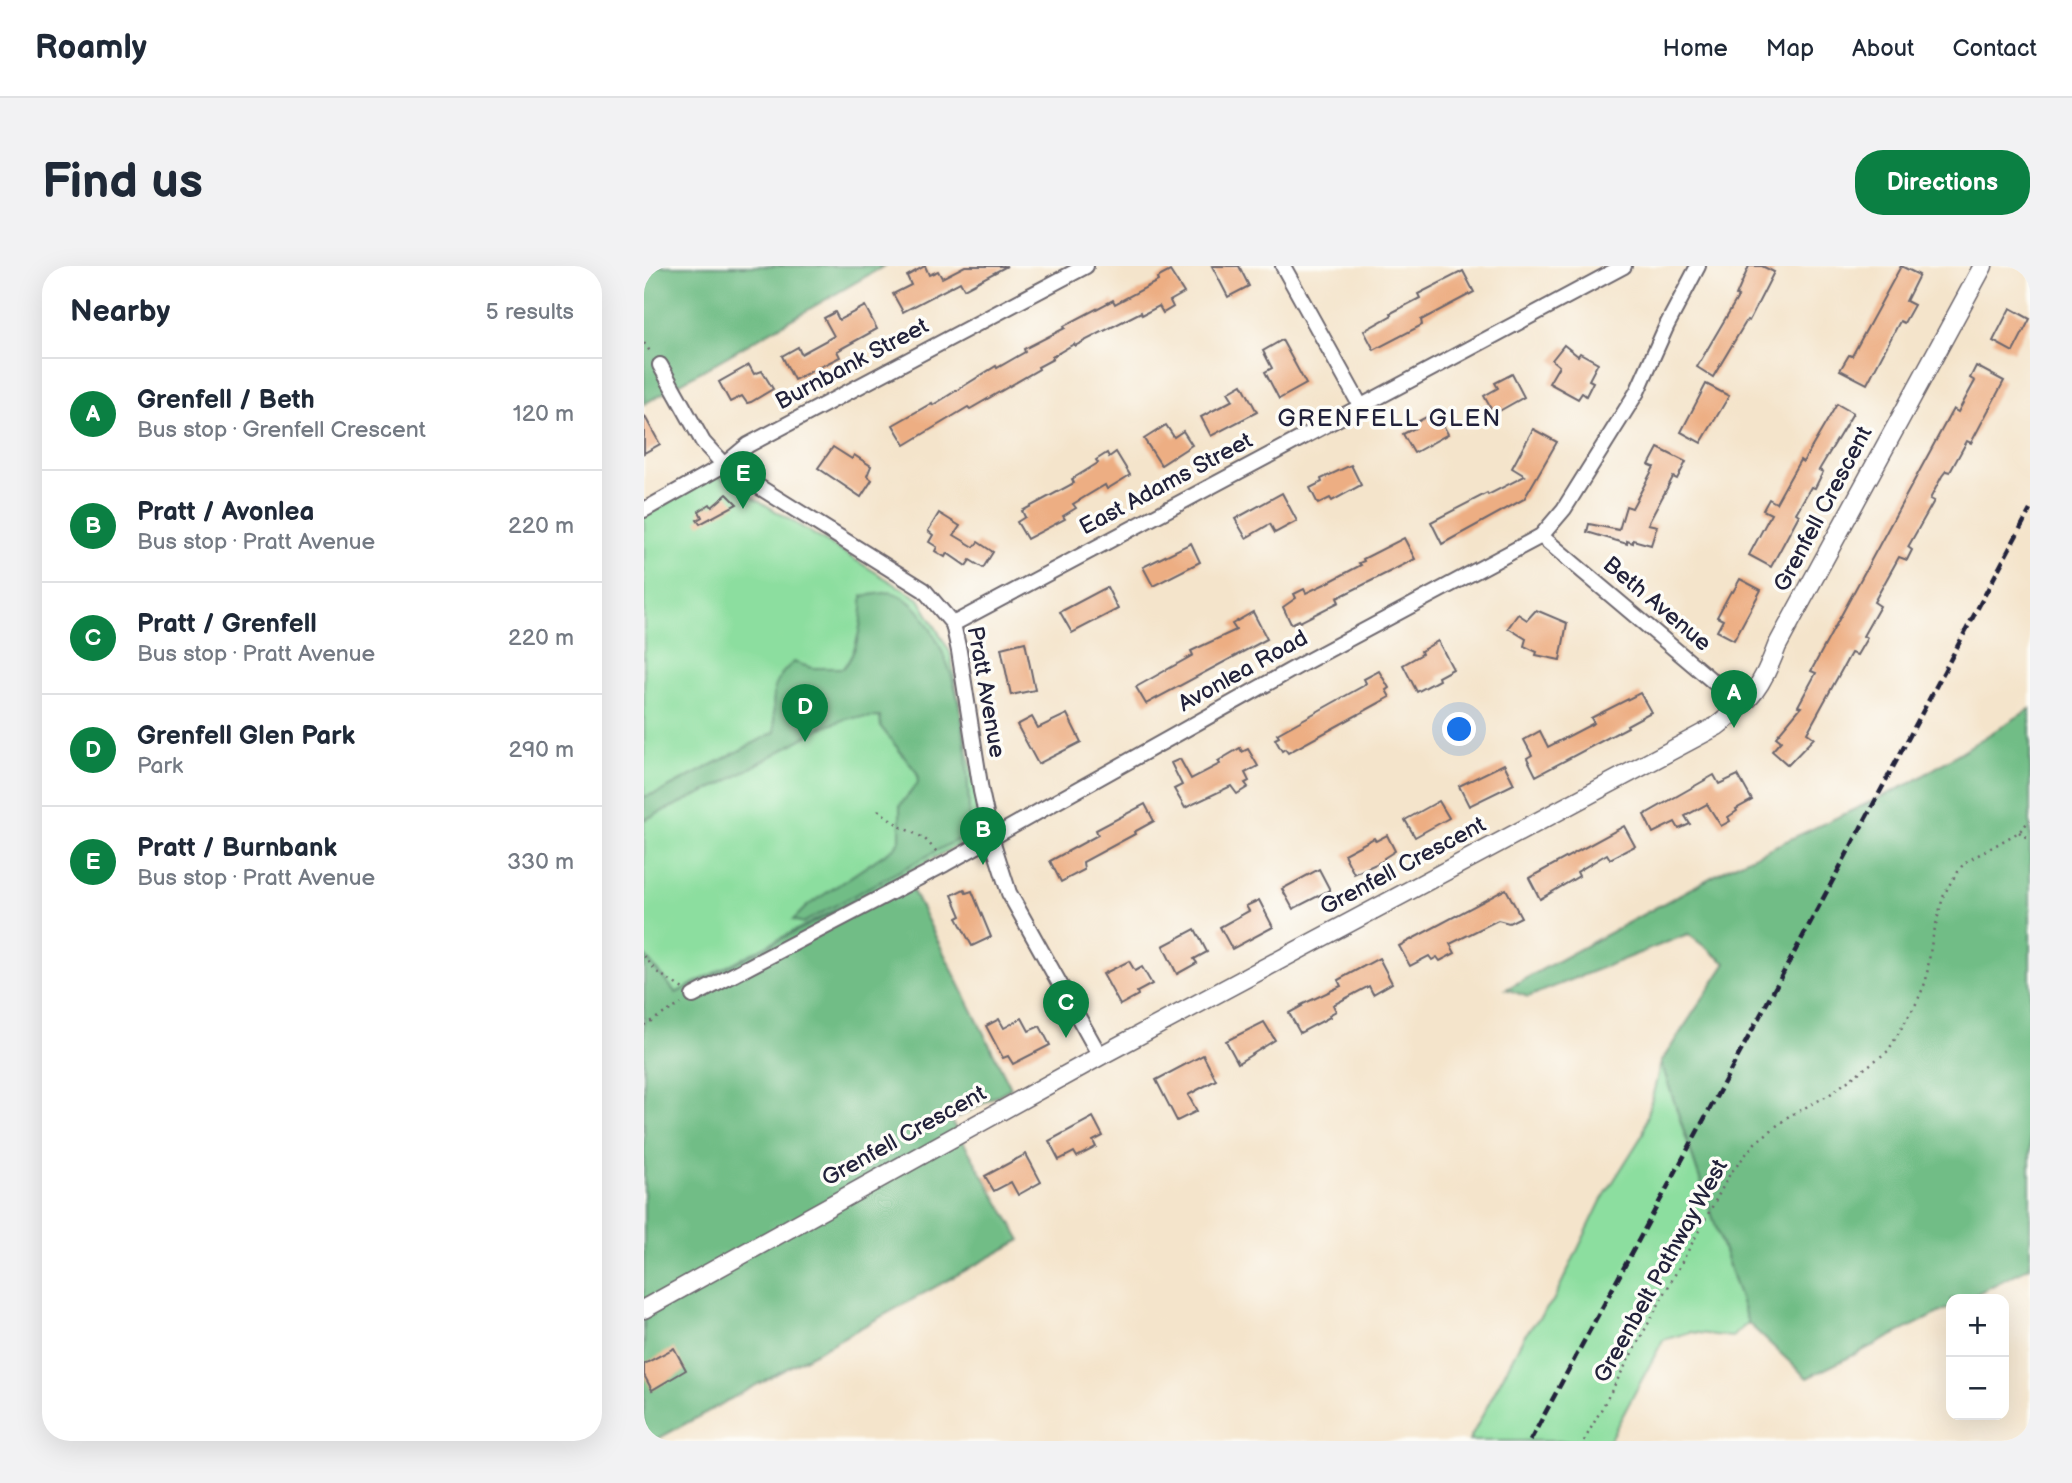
<!DOCTYPE html>
<html lang="en">
<head>
<meta charset="utf-8">
<style>
	:root { --surface:#fff; --page:#f2f2f3; --text:#1f2937; --muted:#747a83; --line:#e0e1e3; --accent:#0b8043 }
	body { margin:0; font-family:"Balsamiq Sans",sans-serif; background:var(--page); color:var(--text) }
	.controls { position:absolute; right:21px; bottom:21px; display:grid; overflow:hidden; border-radius:14px; box-shadow:0 7px 28px #0002 }
	.controls button { width:63px; height:63px; display:grid; place-items:center; padding:0; border:0; border-bottom:2px solid var(--line); background:var(--surface); color:var(--text); font:35px sans-serif }
	.you { position:absolute; left:816px; top:464px; width:24px; height:24px; margin:-18px; border:5px solid #fff; border-radius:50%; background:#1a73e8; box-shadow:0 0 0 10px #1a73e833 }
	.badge { display:grid; place-items:center; width:46px; height:46px; border-radius:50%; background:var(--accent); color:#fff; font-size:23px; font-weight:700 }
	.pin { position:absolute; translate:-50% -58px; filter:drop-shadow(0 2px 4px #0008) }
	.pin::after { content:''; position:absolute; top:37px; width:24px; height:21px; background:inherit; clip-path:polygon(0 0,100% 0,50% 100%) }
	.list { margin:0; padding:0; list-style:none }
	h2 { display:flex; justify-content:space-between; align-items:center; height:91px; margin:0; padding:0 28px; font-size:30px }
	h2 small { font-size:23px; font-weight:400; color:var(--muted) }
	.list li { display:grid; grid-template-columns:46px 1fr auto; gap:21px; align-items:center; box-sizing:border-box; height:112px; padding:0 28px; border-top:2px solid var(--line) }
	.list b { display:block; font-size:26px; white-space:nowrap }
	.list p { margin:0; font-size:23px; white-space:nowrap; color:var(--muted) }
	.list em { font-size:23px; font-style:normal; color:var(--muted) }
	.map { position:relative; flex:none; width:1386px; height:1175px; overflow:hidden; border-radius:28px }
	header { display:flex; align-items:center; gap:42px; box-sizing:border-box; height:98px; padding:0 35px; background:var(--surface); border-bottom:2px solid var(--line) }
	header strong { font-size:33px }
	nav { display:flex; gap:38px; margin-inline-start:auto; font-size:24px }
	.intro { display:flex; align-items:center; justify-content:space-between; box-sizing:border-box; height:168px; padding:0 42px }
	h1 { margin:0; font-size:49px }
	.button { padding:18px 32px; border-radius:28px; background:var(--accent); color:#fff; font-size:24px; font-weight:700 }
	main { display:flex; gap:42px; padding:0 42px }
	aside { flex:1; background:var(--surface); border-radius:28px; box-shadow:0 7px 28px #0002 }
	.map>svg:first-child { display:block }
	.green { fill:#8cde9f; stroke:#57806d; stroke-width:2 }
	.forest { fill:#71bd86; stroke:#4a7060; stroke-width:2 }
	.building { fill:#edae83 }
	.lines { fill:none; stroke-linecap:round; stroke-linejoin:round }
	.minor-casing { stroke:#6c666d; stroke-width:18 }
	.tertiary-casing { stroke:#6c666d; stroke-width:21 }
	.path { stroke:#6c666d; stroke-width:2.5; stroke-dasharray:2 5; stroke-linecap:butt }
	.minor { stroke:#fff; stroke-width:14 }
	.tertiary { stroke:#fff; stroke-width:18 }
	.rail { stroke:#22223b; stroke-width:4.5; stroke-dasharray:10 5; stroke-linecap:butt }
	.labels { text-anchor:middle; dominant-baseline:central; stroke-width:7; stroke-linejoin:round; paint-order:stroke }
	.street-label { font-size:23px; fill:#22223b; stroke:#fdfcf7 }
	.neighbourhood-label { font-size:24px; letter-spacing:2px; fill:#22223b; stroke:#fdfcf7 }
</style>
</head>
<body>
<header>
<strong>Roamly</strong>
<nav><a>Home</a><a>Map</a><a>About</a><a>Contact</a></nav>
</header>
<div class="intro"><h1>Find us</h1><a class="button">Directions</a></div>
<main>
<aside>
<h2>Nearby<small>5 results</small></h2>
<ul class="list">
<li><span class="badge">A</span><div><b>Grenfell / Beth</b><p>Bus stop · Grenfell Crescent</p></div><em>120 m</em></li>
<li><span class="badge">B</span><div><b>Pratt / Avonlea</b><p>Bus stop · Pratt Avenue</p></div><em>220 m</em></li>
<li><span class="badge">C</span><div><b>Pratt / Grenfell</b><p>Bus stop · Pratt Avenue</p></div><em>220 m</em></li>
<li><span class="badge">D</span><div><b>Grenfell Glen Park</b><p>Park</p></div><em>290 m</em></li>
<li><span class="badge">E</span><div><b>Pratt / Burnbank</b><p>Bus stop · Pratt Avenue</p></div><em>330 m</em></li>
</ul>
</aside>
<div class="map">
<svg width="1386" height="1175" viewBox="0 0 1386 1175">
	<rect width="100%" height="100%" fill="#fdfcf7"/>
	<filter id="ink" filterUnits="userSpaceOnUse"><feTurbulence type="fractalNoise" baseFrequency=".0143" numOctaves="2"/><feDisplacementMap in="SourceGraphic" scale="14" xChannelSelector="R" yChannelSelector="G"/><feConvolveMatrix kernelMatrix="1 2 1 2 8 2 1 2 1" color-interpolation-filters="sRGB"/></filter>
	<filter id="wash" filterUnits="userSpaceOnUse"><feTurbulence type="fractalNoise" baseFrequency=".00686" numOctaves="4" result="noise"/><feDisplacementMap in="SourceGraphic" scale="28" xChannelSelector="R" yChannelSelector="G"/><feGaussianBlur stdDeviation="1.57" result="paint"/><feColorMatrix in="noise" values="0 0 0 0 0 0 0 0 0 0 0 0 0 0 0 0 0 1.4 0 .05"/><feComposite in="paint" operator="in"/></filter>
	<g filter="url(#wash)">
		<rect width="100%" height="100%" fill="#f4e4cb"/>
		<g class="green">
			<path d="M73,209L275,333L306,386L339,566L32,727L0,689V250Z"/>
			<path d="M1017,796L1104,1057L1088,1071L1046,1066L1019,1074L965,1175H825L880,1070L909,1035L957,935L999,868Z"/>
		</g>
		<g class="forest">
			<path d="M0,0H240L0,138Z"/>
			<path d="M247,326C272,336 279,349 291,371C324,431 323,500 326,567L159,657L149,654L163,640L251,581L256,573V539L274,517L273,507L237,461L236,451L205,452L177,462L82,516L0,554V531L18,525L131,466C130,437 122,417 150,396L168,402H199C214,387 219,351 218,330Z"/>
			<path d="M1386,443V1001L1322,1033H1307V1041L1163,1112L1104,1057L1017,796L1082,697L1044,668L884,731L862,723L1088,600L1267,517Z"/>
			<path d="M261,609L367,822L307,855L377,974L10,1175H0V689L32,727Z"/>
		</g>
		<g id="blocks">
			<g class="building">
				<path d="M281,0L285,9L294,5L298,12L321,0H363L320,23L316,16L259,46L249,28L267,19L263,10Z"/>
				<path d="M568,0H595L605,20L584,31Z"/>
				<path d="M1105,0H1118L1130,6L1105,55L1103,54L1069,111L1053,101L1094,31L1092,30Z"/>
				<path d="M1257,0L1275,9L1262,35L1270,39L1260,57L1256,55L1223,118L1196,104L1205,89L1208,90Z"/>
				<path d="M526,5L540,27L526,35L529,41L519,47L515,40L498,49L497,46L431,80L430,78L408,91L409,93L394,101L395,103L326,143L324,141L261,179L249,159L288,137L289,139L352,100L353,102L381,86L380,83L421,62L420,60L469,34L471,38L514,15L513,12Z"/>
				<path d="M819,5L830,26L777,54L778,59L730,84L720,65L748,49L747,47L776,32L774,28Z"/>
				<path d="M221,40L233,63L193,85L196,91L150,114L138,90L154,81L157,88L190,70L180,52L191,46L195,54Z"/>
				<path d="M1366,42L1386,53L1369,86L1349,75Z"/>
				<path d="M638,74L662,118L635,133L621,106L628,102L619,85Z"/>
				<path d="M920,79L934,90L936,87L954,97L945,114L949,116L942,130L938,127L934,133L905,117L915,100L908,94Z"/>
				<path d="M105,99L110,108L118,105L129,123L107,136L103,137L98,130L86,136L75,116Z"/>
				<path d="M1332,100L1360,115L1327,177L1323,175L1306,206L1302,205L1298,210L1286,233L1290,235L1264,281L1268,284L1263,294L1255,291L1230,336L1236,340L1219,370L1223,372L1213,389L1207,387L1163,467L1170,472L1144,499L1128,485L1137,475L1132,471L1157,441L1154,440L1172,407L1167,405L1309,143L1314,146L1331,115L1326,112Z"/>
				<path d="M868,108L880,131L850,148L840,130L854,122L851,117Z"/>
				<path d="M598,118L613,146L567,170L557,151L589,134L584,126Z"/>
				<path d="M1062,118L1085,130L1057,177L1037,166Z"/>
				<path d="M1193,138L1209,147L1175,204L1179,206L1171,222L1167,221L1152,247L1155,249L1127,301L1105,289L1127,248L1119,244L1125,233L1132,237L1156,194L1159,196Z"/>
				<path d="M790,147L792,150L794,149L804,168L770,187L759,168L771,162L769,158Z"/>
				<path d="M0,149L16,178L0,187Z"/>
				<path d="M522,159L530,171L539,165L548,179L517,199L500,173Z"/>
				<path d="M889,163L913,176L880,233L798,278L787,256L843,227L844,229L881,210L868,202Z"/>
				<path d="M189,181L208,193L210,189L227,200L223,210L228,214L217,231L174,202Z"/>
				<path d="M1014,182L1042,196L1033,213L1029,211L1004,258L1013,260L1007,279L989,274V277L983,275V278L943,266L945,258L975,264L982,240L988,242L1010,201L1005,199Z"/>
				<path d="M472,186L486,209L463,223L461,219L429,238L432,242L419,250L421,253L383,273L373,256L381,251L378,245L430,217L428,213L454,197L452,194L463,187L465,191Z"/>
				<path d="M707,199L717,219L688,235L686,232L674,238L666,222L678,216L677,213Z"/>
				<path d="M638,227L653,255L631,267L626,258L602,272L591,253Z"/>
				<path d="M83,228L93,238L56,258L53,254L58,251L55,245L66,238L68,241Z"/>
				<path d="M295,247L316,260L310,269L330,281L334,276L349,286L339,302L326,294L322,300L303,287L301,291L291,285L293,281L285,276L289,269L284,265Z"/>
				<path d="M760,272L771,293L693,332L695,336L656,356L655,354L647,358L639,341L652,332L650,328L660,323L662,327L685,316L717,299L715,297L720,295L719,293Z"/>
				<path d="M547,277L556,296L509,320L499,301Z"/>
				<path d="M1096,313L1117,324L1090,374L1073,365L1079,354L1073,351L1087,325L1089,326Z"/>
				<path d="M463,321L474,343L428,367L416,346Z"/>
				<path d="M892,344L923,357L916,394L892,389L893,386L880,380L882,373L864,362L874,348L883,354Z"/>
				<path d="M609,346L623,373L502,438L492,421L549,389L547,385L592,364L588,358Z"/>
				<path d="M794,375L809,403L794,411L795,414L773,426L759,399L778,388L777,385Z"/>
				<path d="M381,376L391,424L367,429L357,382Z"/>
				<path d="M735,405L745,422L742,424L746,431L644,487L641,483L638,485L631,473L635,471L633,468L719,420L722,417L720,413Z"/>
				<path d="M996,427L1007,446L983,459L984,461L892,510L883,492L888,489L880,474L896,465L904,481L950,457L947,452Z"/>
				<path d="M423,448L437,476L394,498L373,459L388,451L394,462Z"/>
				<path d="M596,482L598,486L604,483L614,500L601,507L605,515L601,517L604,521L593,528L587,520L541,542L530,523L538,519L527,497L536,493L547,513L576,498L574,495Z"/>
				<path d="M860,498L870,518L825,540L815,520Z"/>
				<path d="M1070,509L1075,518L1094,509L1108,534L1092,543L1093,545L1084,551L1086,555L1077,560L1063,538L1041,550L1046,558L1035,563L1031,556L1009,567L1000,549Z"/>
				<path d="M795,535L805,552L771,571L761,554Z"/>
				<path d="M501,538L510,555L490,566L491,568L439,596L440,604L417,616L406,595L454,569L452,564Z"/>
				<path d="M980,560L991,580L966,593L963,588L933,606L935,610L896,633L885,612Z"/>
				<path d="M743,569L751,585L740,592L741,594L710,608L700,588L730,572L732,575Z"/>
				<path d="M675,603L686,624L649,643L638,623Z"/>
				<path d="M320,623L322,627L328,625L347,671L328,680L313,652L317,650L308,629Z"/>
				<path d="M862,623L877,651L865,657L854,654L806,678L811,687L796,695L793,691L788,694L785,690L766,700L755,680Z"/>
				<path d="M615,634L629,661L588,683L576,661L605,645L602,640Z"/>
				<path d="M551,663L563,686L550,693L553,697L533,708L519,680Z"/>
				<path d="M735,692L748,717L729,728L725,720L689,739L692,745L685,749L686,751L656,767L645,747L658,740L657,739L697,720L694,714Z"/>
				<path d="M485,695L491,705L498,701L508,718L493,726L494,729L476,739L459,708Z"/>
				<path d="M378,752L385,765L396,760L406,779L369,798L364,790L359,792L342,760L355,753L360,762Z"/>
				<path d="M620,756L631,774L594,797L582,775Z"/>
				<path d="M559,789L572,814L544,829L553,845L533,855L512,814Z"/>
				<path d="M449,851L459,870L449,875L452,881L433,891L430,886L415,894L405,875Z"/>
				<path d="M382,888L397,916L374,929L367,916L350,925L341,910Z"/>
				<path d="M30,1082L42,1104L8,1124L0,1109V1098Z"/>
			</g>
		</g>
	</g>
	<g filter="url(#ink)">
		<use href="#blocks" fill-opacity="0" stroke="#6c666d" stroke-width="2"/>
		<g class="lines">
			<defs>
				<g id="minor">
					<path d="M639,0L716,139"/>
					<path d="M16,99L59,176L80,199L280,324L309,358L315,385L337,525L347,571L365,627L456,790"/>
					<path d="M0,244L80,199L104,179L442,0"/>
					<path d="M897,270L1098,440"/>
					<path d="M309,358L980,0"/>
					<path d="M49,730L301,598L658,398L897,270L920,243L993,126L1023,59L1054,0"/>
				</g>
				<path id="tertiary" d="M0,1043L456,790L1073,460C1107,434 1118,421 1133,380L1339,0"/>
			</defs>
			<use href="#minor" class="minor-casing"/>
			<use href="#tertiary" class="tertiary-casing"/>
			<g class="path">
				<path d="M0,77L8,88"/>
				<path d="M234,544L257,561L280,572L293,586"/>
				<path d="M1375,566L1386,574"/>
				<path d="M0,690L13,706L39,723"/>
				<path d="M0,759L37,738"/>
				<path d="M940,1175L1086,908L1111,877L1145,850L1185,829L1244,785L1273,736L1282,715L1288,674L1299,631L1307,616L1320,597L1375,566L1386,554"/>
			</g>
			<use href="#minor" class="minor"/>
			<use href="#tertiary" class="tertiary"/>
			<path class="rail" d="M886,1175L1157,674L1386,244"/>
		</g>
	</g>
	<g class="labels">
		<g class="street-label">
			<text transform="translate(208 98) rotate(-28)">Burnbank Street</text>
			<text transform="translate(522 218) rotate(-28)">East Adams Street</text>
			<text transform="translate(1179 243) rotate(-62)">Grenfell Crescent</text>
			<text transform="translate(1013 338) rotate(40)">Beth Avenue</text>
			<text transform="translate(599 405) rotate(-29)">Avonlea Road</text>
			<text transform="translate(342 426) rotate(80)">Pratt Avenue</text>
			<text transform="translate(759 600) rotate(-28)">Grenfell Crescent</text>
			<text transform="translate(260 870) rotate(-29)">Grenfell Crescent</text>
			<text transform="translate(1017 1005) rotate(-61)">Greenbelt Pathway West</text>
		</g>
		<g class="neighbourhood-label">
			<text x="746" y="152">GRENFELL GLEN</text>
		</g>
	</g>
</svg>
<div class="controls">
<button>+</button>
<button>−</button>
</div>
<div class="you"></div>
<div class="pin badge" style="left:1090px;top:462px">A</div>
<div class="pin badge" style="left:339px;top:599px">B</div>
<div class="pin badge" style="left:422px;top:772px">C</div>
<div class="pin badge" style="left:161px;top:476px">D</div>
<div class="pin badge" style="left:99px;top:243px">E</div>
</div>
</main>
</body>
</html>
